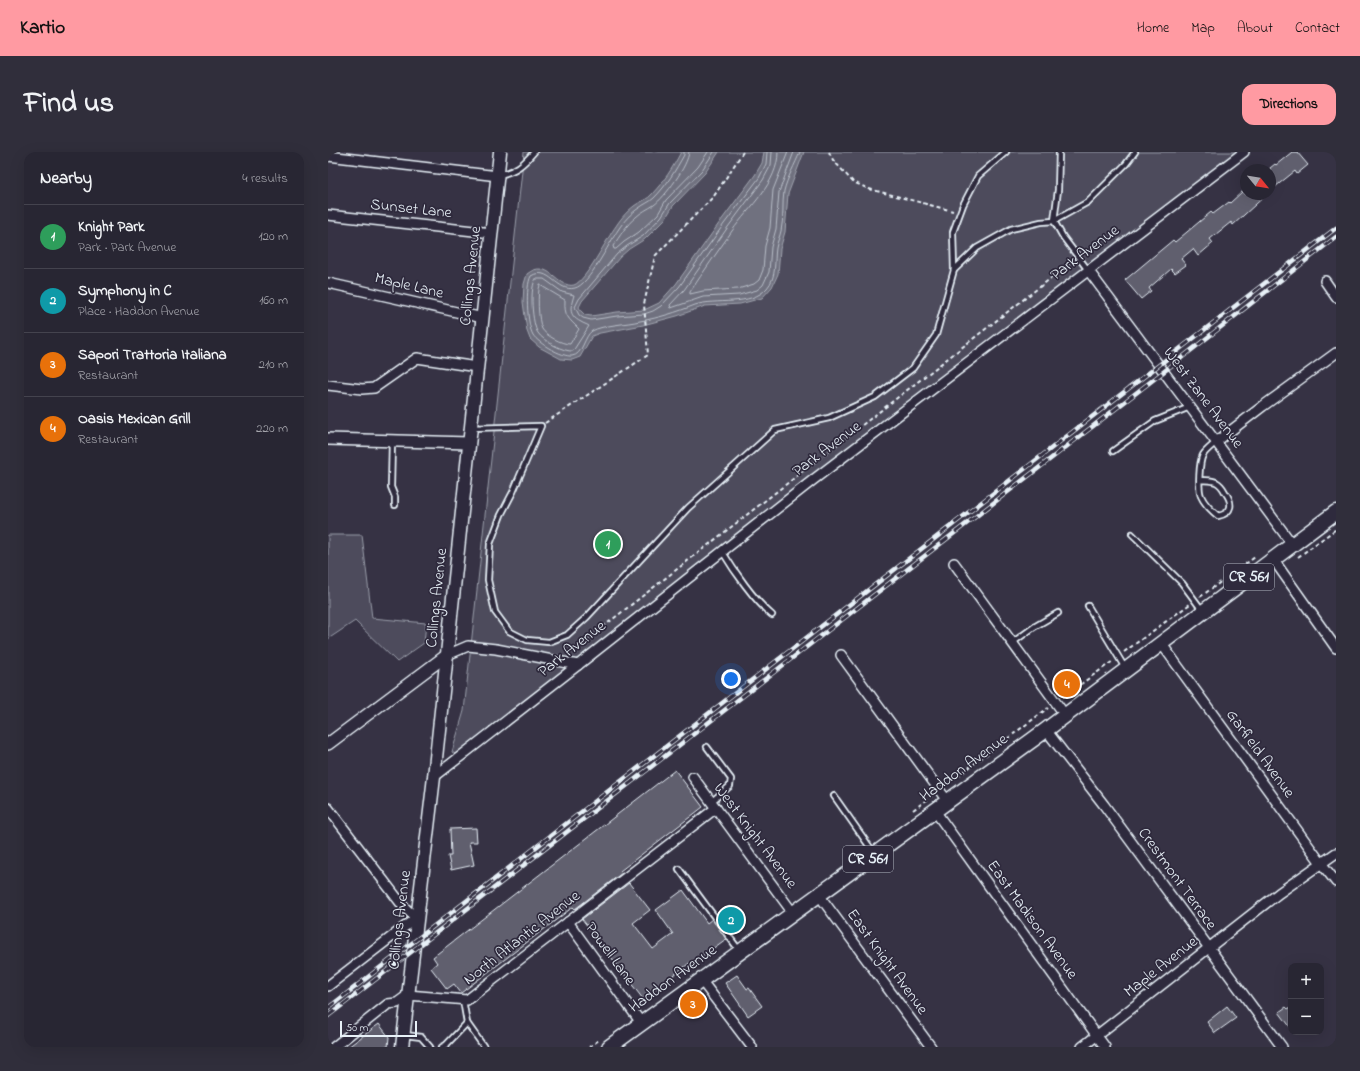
<!DOCTYPE html>
<html lang="en">
<head>
<meta charset="utf-8">
<style>
	:root { --surface:#282633; --page:#302e3b; --text:#f1f3f6; --muted:#a5a5ac; --line:#44434e; --accent:#ff9aa2 }
	body { margin:0; font-family:"Indie Flower",sans-serif; background:var(--page); color:var(--text) }
	.controls { position:absolute; right:12px; bottom:12px; display:grid; overflow:hidden; border-radius:8px; box-shadow:0 4px 16px #0002 }
	.controls button { width:36px; height:36px; display:grid; place-items:center; padding:0; border:0; border-bottom:1px solid var(--line); background:var(--surface); color:var(--text); font:20px sans-serif }
	.compass { position:absolute; left:912px; top:12px; width:36px; height:36px; border-radius:50%; background:var(--surface); box-shadow:0 4px 16px #0002; rotate:120deg }
	.scale { position:absolute; left:12px; bottom:10px; width:77px; box-sizing:border-box; padding-left:4px; border:2px solid #e8f1f8; border-top:0; font-size:11px; line-height:14px; white-space:nowrap; color:#e8f1f8; -webkit-text-stroke:3px #2f2a3d; paint-order:stroke }
	.you { position:absolute; left:403px; top:527px; width:14px; height:14px; margin:-10px; border:3px solid #fff; border-radius:50%; background:#1a73e8; box-shadow:0 0 0 6px #1a73e833 }
	.badge { display:grid; place-items:center; width:26px; height:26px; border-radius:50%; background:var(--accent); color:#fff; font-size:13px; font-weight:700 }
	.pin { position:absolute; translate:-50% -50%; border:2px solid #fff; box-shadow:0 1px 4px #0006 }
	.list { margin:0; padding:0; list-style:none }
	h2 { display:flex; justify-content:space-between; align-items:center; height:52px; margin:0; padding:0 16px; font-size:17px }
	h2 small { font-size:13px; font-weight:400; color:var(--muted) }
	.list li { display:grid; grid-template-columns:26px 1fr auto; gap:12px; align-items:center; box-sizing:border-box; height:64px; padding:0 16px; border-top:1px solid var(--line) }
	.list b { display:block; font-size:15px; white-space:nowrap }
	.list p { margin:0; font-size:13px; white-space:nowrap; color:var(--muted) }
	.list em { font-size:13px; font-style:normal; color:var(--muted) }
	.map { position:relative; flex:none; width:1008px; height:895px; overflow:hidden; border-radius:12px }
	header { display:flex; align-items:center; gap:24px; box-sizing:border-box; height:56px; padding:0 20px; background:var(--accent); color:#111 }
	header strong { font-size:19px }
	nav { display:flex; gap:22px; margin-inline-start:auto; font-size:14px }
	.intro { display:flex; align-items:center; justify-content:space-between; box-sizing:border-box; height:96px; padding:0 24px }
	h1 { margin:0; font-size:28px }
	.button { padding:10px 18px; border-radius:12px; background:var(--accent); color:#111; font-size:14px; font-weight:700 }
	main { display:flex; gap:24px; padding:0 24px }
	aside { flex:1; background:var(--surface); border-radius:12px; box-shadow:0 4px 16px #0002 }
	.map>svg:first-child { display:block }
	.green { fill:#4d4b5c; stroke:#9a9eaa }
	.water { fill:#70717f; stroke:#a0a4af }
	.lines { fill:none; stroke-linecap:round; stroke-linejoin:round }
	.shore { stroke:#b8bec8; stroke-width:1 }
	.building { fill:#605e6e; stroke:#e8f1f8 }
	.service-casing { stroke:#e8f1f8; stroke-width:8 }
	.minor-casing { stroke:#e8f1f8; stroke-width:12 }
	.tertiary-casing { stroke:#e8f1f8; stroke-width:14 }
	.secondary-casing { stroke:#e8f1f8; stroke-width:15 }
	.primary-casing { stroke:#e8f1f8; stroke-width:17 }
	.path { stroke:#e8f1f8; stroke-width:2; stroke-dasharray:4 3; stroke-linecap:butt }
	.service { stroke:#2f2a3d; stroke-width:4.5 }
	.minor { stroke:#2f2a3d; stroke-width:9 }
	.tertiary { stroke:#2f2a3d; stroke-width:11 }
	.secondary { stroke:#2f2a3d; stroke-width:12 }
	.primary { stroke:#2f2a3d; stroke-width:14 }
	.rail-casing { stroke:#e8f1f8; stroke-width:4.5 }
	.rail { stroke:#2f2a3d; stroke-width:3; stroke-dasharray:9; stroke-linecap:butt }
	.labels { text-anchor:middle; dominant-baseline:central; stroke-width:3.5; stroke-linejoin:round; paint-order:stroke }
	.shield { fill:#2f2a3d; stroke:#b0b5c0; stroke-width:1 }
	.shield-label { font-size:15px; font-weight:bold; fill:#e8f1f8 }
	.street-label { font-size:16px; fill:#e8f1f8; stroke:#2f2a3d }
</style>
</head>
<body>
<header>
<strong>Kartio</strong>
<nav><a>Home</a><a>Map</a><a>About</a><a>Contact</a></nav>
</header>
<div class="intro"><h1>Find us</h1><a class="button">Directions</a></div>
<main>
<aside>
<h2>Nearby<small>4 results</small></h2>
<ul class="list">
<li><span class="badge" style="background:#2e9e5b">1</span><div><b>Knight Park</b><p>Park · Park Avenue</p></div><em>120 m</em></li>
<li><span class="badge" style="background:#0f9aa8">2</span><div><b>Symphony in C</b><p>Place · Haddon Avenue</p></div><em>160 m</em></li>
<li><span class="badge" style="background:#e8710a">3</span><div><b>Sapori Trattoria Italiana</b><p>Restaurant</p></div><em>210 m</em></li>
<li><span class="badge" style="background:#e8710a">4</span><div><b>Oasis Mexican Grill</b><p>Restaurant</p></div><em>220 m</em></li>
</ul>
</aside>
<div class="map">
<svg width="1008" height="895" viewBox="0 0 1008 895">
	<rect width="100%" height="100%" fill="#363244"/>
	<filter id="ink" filterUnits="userSpaceOnUse"><feTurbulence type="fractalNoise" baseFrequency=".025" numOctaves="2"/><feDisplacementMap in="SourceGraphic" scale="8" xChannelSelector="R" yChannelSelector="G"/><feConvolveMatrix kernelMatrix="1 2 1 2 8 2 1 2 1" color-interpolation-filters="sRGB"/></filter>
	<g filter="url(#ink)">
		<g class="green">
			<path d="M196,0H913L131,605L124,600L136,559Z"/>
			<path d="M0,383H34L44,466L98,471L96,491L69,510L27,469L0,487Z"/>
		</g>
		<path class="water" d="M353,0H391L377,21L345,54L337,67L317,87L301,97L292,105L254,149L251,155L253,159L257,163L263,164L289,160L316,158L331,151L348,132L392,70L427,23L434,11L436,0H476L460,42L457,80L452,97L450,122L444,135L434,146L412,152L377,154L349,164L315,173L272,181L264,184L252,205L244,208L233,207L211,195L202,187L199,179L195,150L196,132L199,122C220,105 230,137 246,133C258,129 279,86 288,74C293,66 301,57 309,52C314,49 320,47 324,42C337,28 344,17 353,0Z"/>
		<g class="lines">
			<g class="shore">
				<path d="M356,0V3C347,19 339,33 326,46C322,50 316,52 311,56C303,61 295,70 290,78C281,91 261,133 247,136C229,141 221,113 203,124C197,135 199,173 205,183C211,192 234,205 244,204C255,203 256,184 264,179C274,173 300,172 312,169C331,166 349,160 367,153C388,146 423,155 439,136C449,125 446,109 448,96C449,90 452,84 453,79C456,66 454,52 456,39C459,26 467,13 472,0"/>
				<path d="M361,0C360,14 337,45 326,53C320,57 313,60 308,65C298,73 292,84 285,94L286,97H288L296,90L311,80L330,62L338,48L370,15L380,0"/>
				<path d="M386,0L374,18L342,51L333,65L315,84L299,94L289,102L251,147L247,155L251,163L255,166L263,168L289,164L316,162L325,159L333,154L351,135L396,72L431,26L438,12L439,0"/>
				<path d="M444,0L443,13L435,28L400,75L356,138L342,153L343,156L375,145L411,143L429,138L435,133L441,120L443,95L448,77L451,40L466,0"/>
				<path d="M450,0C450,31 421,55 404,79C390,99 376,119 362,140V142L375,139L410,137L426,132L431,128L435,118L437,94L442,76L445,38L460,0"/>
				<path d="M208,127H216L234,140L246,143C243,154 239,163 253,170C256,172 258,172 261,174L245,199C236,200 215,189 210,181C204,173 201,134 208,127Z"/>
				<path d="M212,133L237,148C236,164 240,166 251,177L242,192C234,192 218,184 214,177C210,169 209,140 212,133Z"/>
			</g>
		</g>
		<g class="building">
			<path d="M964,0H969L980,13L969,22L967,19L942,39V16L947,12L948,13Z"/>
			<path d="M915,39L917,42H939L905,73L903,70L882,87L885,91L870,104L865,97L853,107L858,113L847,121L843,117L821,136L823,139L813,147L797,128L845,88L847,90L883,60L885,62L901,50L902,51Z"/>
			<path d="M347,618L375,655L292,719L294,721L247,757L245,755L133,841L126,832L119,837L103,816L109,811L105,805Z"/>
			<path d="M148,676L149,690H141L146,713L123,718L120,704H123L122,677Z"/>
			<path d="M301,731L322,758L305,771L325,797L345,782L328,758L355,738L379,771L384,767L398,787L365,811L364,809L315,847L254,767Z"/>
			<path d="M402,754L416,774L404,783L390,763Z"/>
			<path d="M409,823L419,837L421,836L434,854L420,864L397,831Z"/>
			<path d="M899,854L908,866L887,881L879,870Z"/>
			<path d="M958,855L960,857L963,855V876L951,860Z"/>
			<path d="M51,872L61,885L60,895H20Z"/>
		</g>
		<g class="lines">
			<defs>
				<g id="service">
					<path d="M731,0L730,38L726,69L735,85L760,118"/>
					<path d="M171,23C188,19 195,13 206,0"/>
					<path d="M626,118L625,80L635,53L650,24L678,0"/>
					<path d="M143,276L213,274L185,340L173,363L162,392L160,428L167,460L181,479L199,488L221,490L239,483L259,465L360,356L447,278L501,266L547,245L585,216L608,183L626,118L649,96L683,77L713,70L726,69L760,50L798,12L807,0"/>
					<path d="M64,289L63,335L67,345V353"/>
					<path d="M785,299L827,269L862,255"/>
					<path d="M872,328C878,328 883,328 888,330C892,332 895,336 897,340C905,351 905,361 890,364C884,359 876,351 873,344C870,337 871,310 875,303C878,298 884,294 888,290"/>
					<path d="M804,382L854,431L874,458"/>
					<path d="M394,399C406,419 427,449 444,463"/>
					<path d="M760,454L797,516"/>
					<path d="M684,491L706,475L730,461"/>
					<path d="M379,595L403,627L402,634L383,650"/>
					<path d="M506,644L546,701"/>
					<path d="M351,717L411,798"/>
					<path d="M135,848L139,871L156,895"/>
					<path d="M77,883L93,885L102,895"/>
					<path d="M114,895L118,893L139,871"/>
				</g>
				<g id="minor">
					<path d="M0,4L170,24"/>
					<path d="M0,63L164,81"/>
					<path d="M760,118L964,392"/>
					<path d="M997,129L1008,145"/>
					<path d="M0,131L155,166"/>
					<path d="M0,233L34,237L46,236L89,206L149,215"/>
					<path d="M888,290L935,254L1008,201"/>
					<path d="M945,407L1008,496"/>
					<path d="M626,411L737,563"/>
					<path d="M833,491L993,711L1008,730"/>
					<path d="M119,503L140,494L168,497L250,513"/>
					<path d="M513,503L620,650"/>
					<path d="M718,578L776,653L954,895"/>
					<path d="M106,625L250,513L485,328L916,0"/>
					<path d="M365,625L465,761"/>
					<path d="M0,656L75,754L88,766L0,834"/>
					<path d="M607,659L777,895"/>
					<path d="M491,743L603,895"/>
					<path d="M240,770L314,872"/>
					<path d="M373,828L424,895"/>
					<path d="M6,895L60,852L69,851L80,843L139,848L388,656"/>
					<path d="M754,895L951,741L1008,701"/>
				</g>
				<g id="tertiary">
					<path d="M0,287L141,291"/>
					<path d="M0,592L119,503"/>
				</g>
				<path id="secondary" d="M74,895L106,625L172,0"/>
				<path id="primary" d="M281,895L718,578L1008,360"/>
			</defs>
			<use href="#service" class="service-casing"/>
			<use href="#minor" class="minor-casing"/>
			<use href="#tertiary" class="tertiary-casing"/>
			<use href="#secondary" class="secondary-casing"/>
			<use href="#primary" class="primary-casing"/>
			<g class="path">
				<path d="M501,0L505,8L525,30L541,37L625,59"/>
				<path d="M217,271L320,203L316,152L327,104L386,44L415,0"/>
				<path d="M970,405L1008,377"/>
				<path d="M872,445L927,405"/>
				<path d="M258,488L745,109"/>
				<path d="M796,500L862,452"/>
				<path d="M735,545L785,509"/>
				<path d="M618,633L720,556"/>
				<path d="M585,658L604,644"/>
				<path d="M261,895L271,888"/>
			</g>
			<use href="#service" class="service"/>
			<use href="#minor" class="minor"/>
			<use href="#tertiary" class="tertiary"/>
			<use href="#secondary" class="secondary"/>
			<use href="#primary" class="primary"/>
			<defs>
				<g id="rail">
					<path d="M0,856L1008,76"/>
					<path d="M0,864L843,214L1008,85"/>
				</g>
			</defs>
			<use href="#rail" class="rail-casing"/>
			<use href="#rail" class="rail"/>
		</g>
	</g>
	<g class="labels">
		<g class="shield">
			<rect x="896" y="412" width="50" height="26" rx="3"/>
			<rect x="515" y="694" width="50" height="26" rx="3"/>
		</g>
		<g class="shield-label">
			<text x="921" y="425">CR 561</text>
			<text x="540" y="707">CR 561</text>
		</g>
		<g class="street-label">
			<text transform="translate(83 57) rotate(6)">Sunset Lane</text>
			<text transform="translate(757 101) rotate(-37)">Park Avenue</text>
			<text transform="translate(143 124) rotate(-84)">Collings Avenue</text>
			<text transform="translate(81 134) rotate(13)">Maple Lane</text>
			<text transform="translate(875 246) rotate(53)">West Zane Avenue</text>
			<text transform="translate(499 297) rotate(-37)">Park Avenue</text>
			<text transform="translate(109 446) rotate(-84)">Collings Avenue</text>
			<text transform="translate(244 497) rotate(-38)">Park Avenue</text>
			<text transform="translate(932 602) rotate(54)">Garfield Avenue</text>
			<text transform="translate(636 616) rotate(-36)">Haddon Avenue</text>
			<text transform="translate(427 684) rotate(53)">West Knight Avenue</text>
			<text transform="translate(849 727) rotate(54)">Crestmont Terrace</text>
			<text transform="translate(72 768) rotate(-83)">Collings Avenue</text>
			<text transform="translate(704 768) rotate(54)">East Madison Avenue</text>
			<text transform="translate(194 786) rotate(-38)">North Atlantic Avenue</text>
			<text transform="translate(282 802) rotate(54)">Powell Lane</text>
			<text transform="translate(559 810) rotate(54)">East Knight Avenue</text>
			<text transform="translate(833 815) rotate(-38)">Maple Avenue</text>
			<text transform="translate(345 827) rotate(-36)">Haddon Avenue</text>
		</g>
	</g>
</svg>
<div class="controls">
<button>+</button>
<button>−</button>
</div>
<svg class="compass" viewBox="-18 -18 36 36"><path d="M0-13l5 13h-10z" fill="#e53935"/><path d="M0 13l5-13h-10z" fill="#a5a5ac"/></svg>
<div class="scale">50 m</div>
<div class="you"></div>
<div class="pin badge" style="left:280px;top:392px;background:#2e9e5b">1</div>
<div class="pin badge" style="left:403px;top:768px;background:#0f9aa8">2</div>
<div class="pin badge" style="left:365px;top:852px;background:#e8710a">3</div>
<div class="pin badge" style="left:739px;top:532px;background:#e8710a">4</div>
</div>
</main>
</body>
</html>
